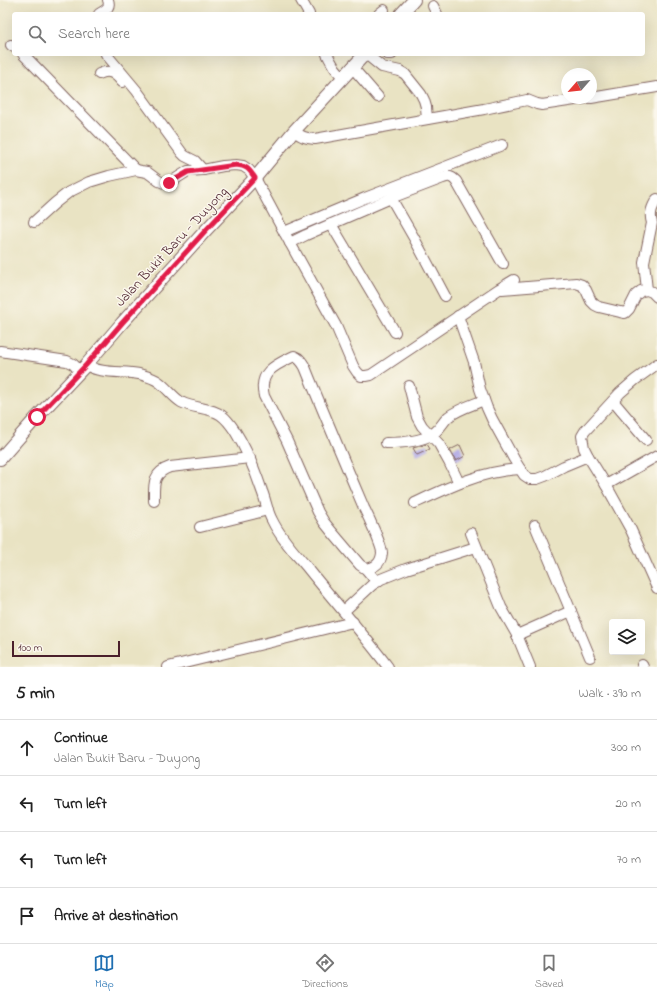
<!DOCTYPE html>
<html lang="en">
<head>
<meta charset="utf-8">
<style>
	:root { --surface:#fff; --page:#f6f6f6; --text:#222; --muted:#767676; --line:#e0e0e0; --accent:#1f6fb2 }
	body { margin:0; font-family:"Indie Flower",sans-serif; background:var(--page); color:var(--text) }
	.controls { position:absolute; right:12px; bottom:12px; display:grid; overflow:hidden; border-radius:4px; box-shadow:0 4px 16px #0002 }
	.controls button { width:36px; height:36px; display:grid; place-items:center; padding:0; border:0; border-bottom:1px solid var(--line); background:var(--surface); color:var(--text); font:20px sans-serif }
	.compass { position:absolute; left:561px; top:68px; width:36px; height:36px; border-radius:50%; background:var(--surface); box-shadow:0 4px 16px #0002; rotate:242deg }
	.scale { position:absolute; left:12px; bottom:10px; width:108px; box-sizing:border-box; padding-left:4px; border:2px solid #4a1f2b; border-top:0; font-size:11px; line-height:14px; white-space:nowrap; color:#4a1f2b; -webkit-text-stroke:3px #fbf7ec; paint-order:stroke }
	.stop { position:absolute; width:12px; height:12px; margin:-9px; border:3px solid #e11d48; border-radius:50%; background:#fff }
	.stop.end { background:#e11d48; border-color:#fff; box-shadow:0 1px 4px #0008 }
	.list { margin:0; padding:0; list-style:none }
	h2 { display:flex; justify-content:space-between; align-items:center; height:52px; margin:0; padding:0 16px; font-size:17px }
	h2 small { font-size:13px; font-weight:400; color:var(--muted) }
	.list li { display:grid; grid-template-columns:26px 1fr auto; gap:12px; align-items:center; box-sizing:border-box; height:56px; padding:0 16px; border-top:1px solid var(--line) }
	.list b { display:block; font-size:15px; white-space:nowrap }
	.list p { margin:0; font-size:13px; white-space:nowrap; color:var(--muted) }
	.list em { font-size:13px; font-style:normal; color:var(--muted) }
	.icon { flex:none; width:22px; height:22px; fill:none; stroke:currentColor; stroke-width:2; stroke-linecap:round; stroke-linejoin:round }
	.map { position:relative; flex:none; width:657px; height:667px; overflow:hidden }
	.search { position:absolute; background:var(--surface); box-shadow:0 4px 16px #0002; left:12px; right:12px; top:12px; height:44px; display:flex; align-items:center; gap:10px; box-sizing:border-box; padding:0 14px; border-radius:4px; color:var(--muted); font-size:15px }
	.sheet { height:276px; background:var(--surface) }
	nav { display:flex; justify-content:space-around; align-items:center; box-sizing:border-box; height:56px; border-top:1px solid var(--line); background:var(--surface); font-size:11px; color:var(--muted) }
	nav a { display:grid; justify-items:center; gap:2px }
	nav .on { color:var(--accent) }
	.map>svg:first-child { display:block }
	.building { fill:#b8b0e6 }
	.lines { fill:none; stroke-linecap:round; stroke-linejoin:round }
	.minor-casing { stroke:#826460; stroke-width:12 }
	.major-casing { stroke:#826460; stroke-width:14 }
	.minor { stroke:#fff; stroke-width:10 }
	.major { stroke:#fff; stroke-width:12 }
	.route { stroke:#e11d48; stroke-width:5 }
	.labels { text-anchor:middle; dominant-baseline:central; stroke-width:3; stroke-linejoin:round; paint-order:stroke }
	.street-label { font-size:14px; fill:#4a1f2b; stroke:#fbf7ec }
</style>
</head>
<body>
<div class="map">
<svg width="657" height="667" viewBox="0 0 657 667">
	<rect width="100%" height="100%" fill="#fbf7ec"/>
	<filter id="ink" filterUnits="userSpaceOnUse"><feTurbulence type="fractalNoise" baseFrequency=".025" numOctaves="2"/><feDisplacementMap in="SourceGraphic" scale="8" xChannelSelector="R" yChannelSelector="G"/><feConvolveMatrix kernelMatrix="1 2 1 2 8 2 1 2 1" color-interpolation-filters="sRGB"/></filter>
	<filter id="wash" filterUnits="userSpaceOnUse"><feTurbulence type="fractalNoise" baseFrequency=".012" numOctaves="4" result="noise"/><feDisplacementMap in="SourceGraphic" scale="16" xChannelSelector="R" yChannelSelector="G"/><feGaussianBlur stdDeviation="0.9" result="paint"/><feColorMatrix in="noise" values="0 0 0 0 0 0 0 0 0 0 0 0 0 0 0 0 0 1.4 0 .05"/><feComposite in="paint" operator="in"/></filter>
	<g filter="url(#wash)">
		<rect width="100%" height="100%" fill="#e9e3c3"/>
		<g id="blocks">
			<g class="building">
				<path d="M427,444L430,449L417,455L413,448Z"/>
				<path d="M460,445L465,456L456,461L450,450Z"/>
			</g>
		</g>
	</g>
	<g filter="url(#ink)">
		<use href="#blocks" fill-opacity="0" stroke="#826460" stroke-width="1"/>
		<g class="lines">
			<defs>
				<g id="minor">
					<path d="M301,0L309,14"/>
					<path d="M433,6L437,14"/>
					<path d="M99,14C105,10 111,8 108,0"/>
					<path d="M379,14L384,10"/>
					<path d="M11,45L14,47"/>
					<path d="M23,54L136,170"/>
					<path d="M106,54L137,91L182,153L185,156L195,161L203,170"/>
					<path d="M327,54C332,63 335,71 344,77"/>
					<path d="M366,54L382,67L400,71L405,74L421,94L424,100L426,107L427,119"/>
					<path d="M387,54H392"/>
					<path d="M352,67L378,97"/>
					<path d="M99,74C109,69 115,73 122,82"/>
					<path d="M591,98L657,87"/>
					<path d="M294,131C302,137 305,138 315,139L484,109L527,100L537,104L542,105L588,98"/>
					<path d="M391,198L414,238L445,296"/>
					<path d="M34,222L55,203L69,192L89,182L109,176L136,170L141,171L147,172L159,181L164,183H169L188,171L203,170L223,166L236,165L243,166L249,170L255,178L284,232L336,326L353,366L357,372L361,376H366L371,375L499,289L514,280"/>
					<path d="M331,224L395,332"/>
					<path d="M284,232L365,198L502,145"/>
					<path d="M290,243L306,235L391,198L443,178C449,176 451,176 456,181L503,264"/>
					<path d="M502,289L576,283L582,285L586,290L591,301L595,305L599,307L620,312L625,313L629,309L636,295L641,291L647,290L652,292L657,297"/>
					<path d="M647,290L644,262L652,223C649,214 652,207 657,199"/>
					<path d="M458,316L474,362L480,389L487,408L492,419L514,459L520,469L524,475L530,479H537L545,476L564,466L588,456"/>
					<path d="M0,351L67,361L73,364L80,371"/>
					<path d="M657,364L635,380L620,393L585,431L582,436L584,448L588,456L606,485L631,530L657,588"/>
					<path d="M86,365C101,374 122,371 139,374C146,376 154,378 159,382C167,388 173,397 181,402C194,409 210,407 221,415C227,419 231,425 235,431C247,450 255,470 262,491C266,501 267,511 272,520C280,537 294,552 306,566C333,600 362,632 388,667"/>
					<path d="M409,386L417,417L422,426L439,444L449,462L459,483"/>
					<path d="M613,401L646,440"/>
					<path d="M386,443C401,443 418,442 431,435C439,431 442,423 448,417C458,409 472,405 484,400"/>
					<path d="M606,485L657,456"/>
					<path d="M154,501C154,485 152,473 170,467L250,458"/>
					<path d="M415,503C449,487 482,471 520,469"/>
					<path d="M535,525L590,657"/>
					<path d="M200,527L268,510"/>
					<path d="M471,533L501,607L517,635L530,667"/>
					<path d="M366,569C376,567 381,563 382,553C382,546 368,516 364,508C344,461 324,414 305,367C302,362 300,358 294,356C275,365 258,372 264,396L287,441L318,512L324,522L332,532L360,565L366,569L377,582"/>
					<path d="M344,611L372,585L381,579L406,569L476,547"/>
					<path d="M517,635L571,611"/>
					<path d="M642,665L643,667"/>
					<path d="M168,667L353,622"/>
				</g>
				<g id="major">
					<path d="M401,14L414,0"/>
					<path d="M0,459L37,417L86,365L122,323L206,230L255,178L294,131L365,54"/>
				</g>
			</defs>
			<use href="#minor" class="minor-casing"/>
			<use href="#major" class="major-casing"/>
			<use href="#minor" class="minor"/>
			<use href="#major" class="major"/>
		</g>
	</g>
	<g class="lines" filter="url(#ink)">
		<path class="route" d="M37,417L86,365L122,323L206,230L255,178C249,169 247,166 236,165L188,172L169,183"/>
	</g>
	<g class="labels">
		<g class="street-label">
			<text transform="translate(172 247) rotate(-47)">Jalan Bukit Baru - Duyong</text>
		</g>
	</g>
</svg>
<div class="controls">
<button><svg class="icon" aria-label="layers" viewBox="0 0 24 24"><path d="M12 4l9 5-9 5-9-5zM3 14l9 5 9-5"/></svg></button>
</div>
<svg class="compass" viewBox="-18 -18 36 36"><path d="M0-13l5 13h-10z" fill="#e53935"/><path d="M0 13l5-13h-10z" fill="#767676"/></svg>
<div class="scale">100 m</div>
<div class="stop" style="left:37px;top:417px"></div>
<div class="stop end" style="left:169px;top:183px"></div>
<div class="search"><svg class="icon" aria-label="search" viewBox="0 0 24 24"><circle cx="10" cy="10" r="6"/><path d="M15 15l6 6"/></svg>Search here</div>
</div>
<section class="sheet">
<h2>5 min<small>Walk · 390 m</small></h2>
<ul class="list">
<li><svg class="icon" aria-label="ahead" viewBox="0 0 24 24"><path d="M12 20V5M6 11l6-6 6 6"/></svg><div><b>Continue</b><p>Jalan Bukit Baru - Duyong</p></div><em>300 m</em></li>
<li><svg class="icon" aria-label="left" viewBox="0 0 24 24"><path d="M17 20v-9H6M10 6l-5 5 5 5"/></svg><div><b>Turn left</b></div><em>20 m</em></li>
<li><svg class="icon" aria-label="left" viewBox="0 0 24 24"><path d="M17 20v-9H6M10 6l-5 5 5 5"/></svg><div><b>Turn left</b></div><em>70 m</em></li>
<li><svg class="icon" aria-label="arrive" viewBox="0 0 24 24"><path d="M6 21V4h12l-3 4 3 4H6"/></svg><div><b>Arrive at destination</b></div></li>
</ul>
</section>
<nav>
<a class="on"><svg class="icon" aria-label="map" viewBox="0 0 24 24"><path d="M3 6l6-2 6 2 6-2v14l-6 2-6-2-6 2zM9 4v14M15 6v14"/></svg>Map</a>
<a><svg class="icon" aria-label="directions" viewBox="0 0 24 24"><path d="M12 3l9 9-9 9-9-9zM9 14v-3h6M13 9l2 2-2 2"/></svg>Directions</a>
<a><svg class="icon" aria-label="saved" viewBox="0 0 24 24"><path d="M7 4h10v16l-5-4-5 4z"/></svg>Saved</a>
</nav>
</body>
</html>
